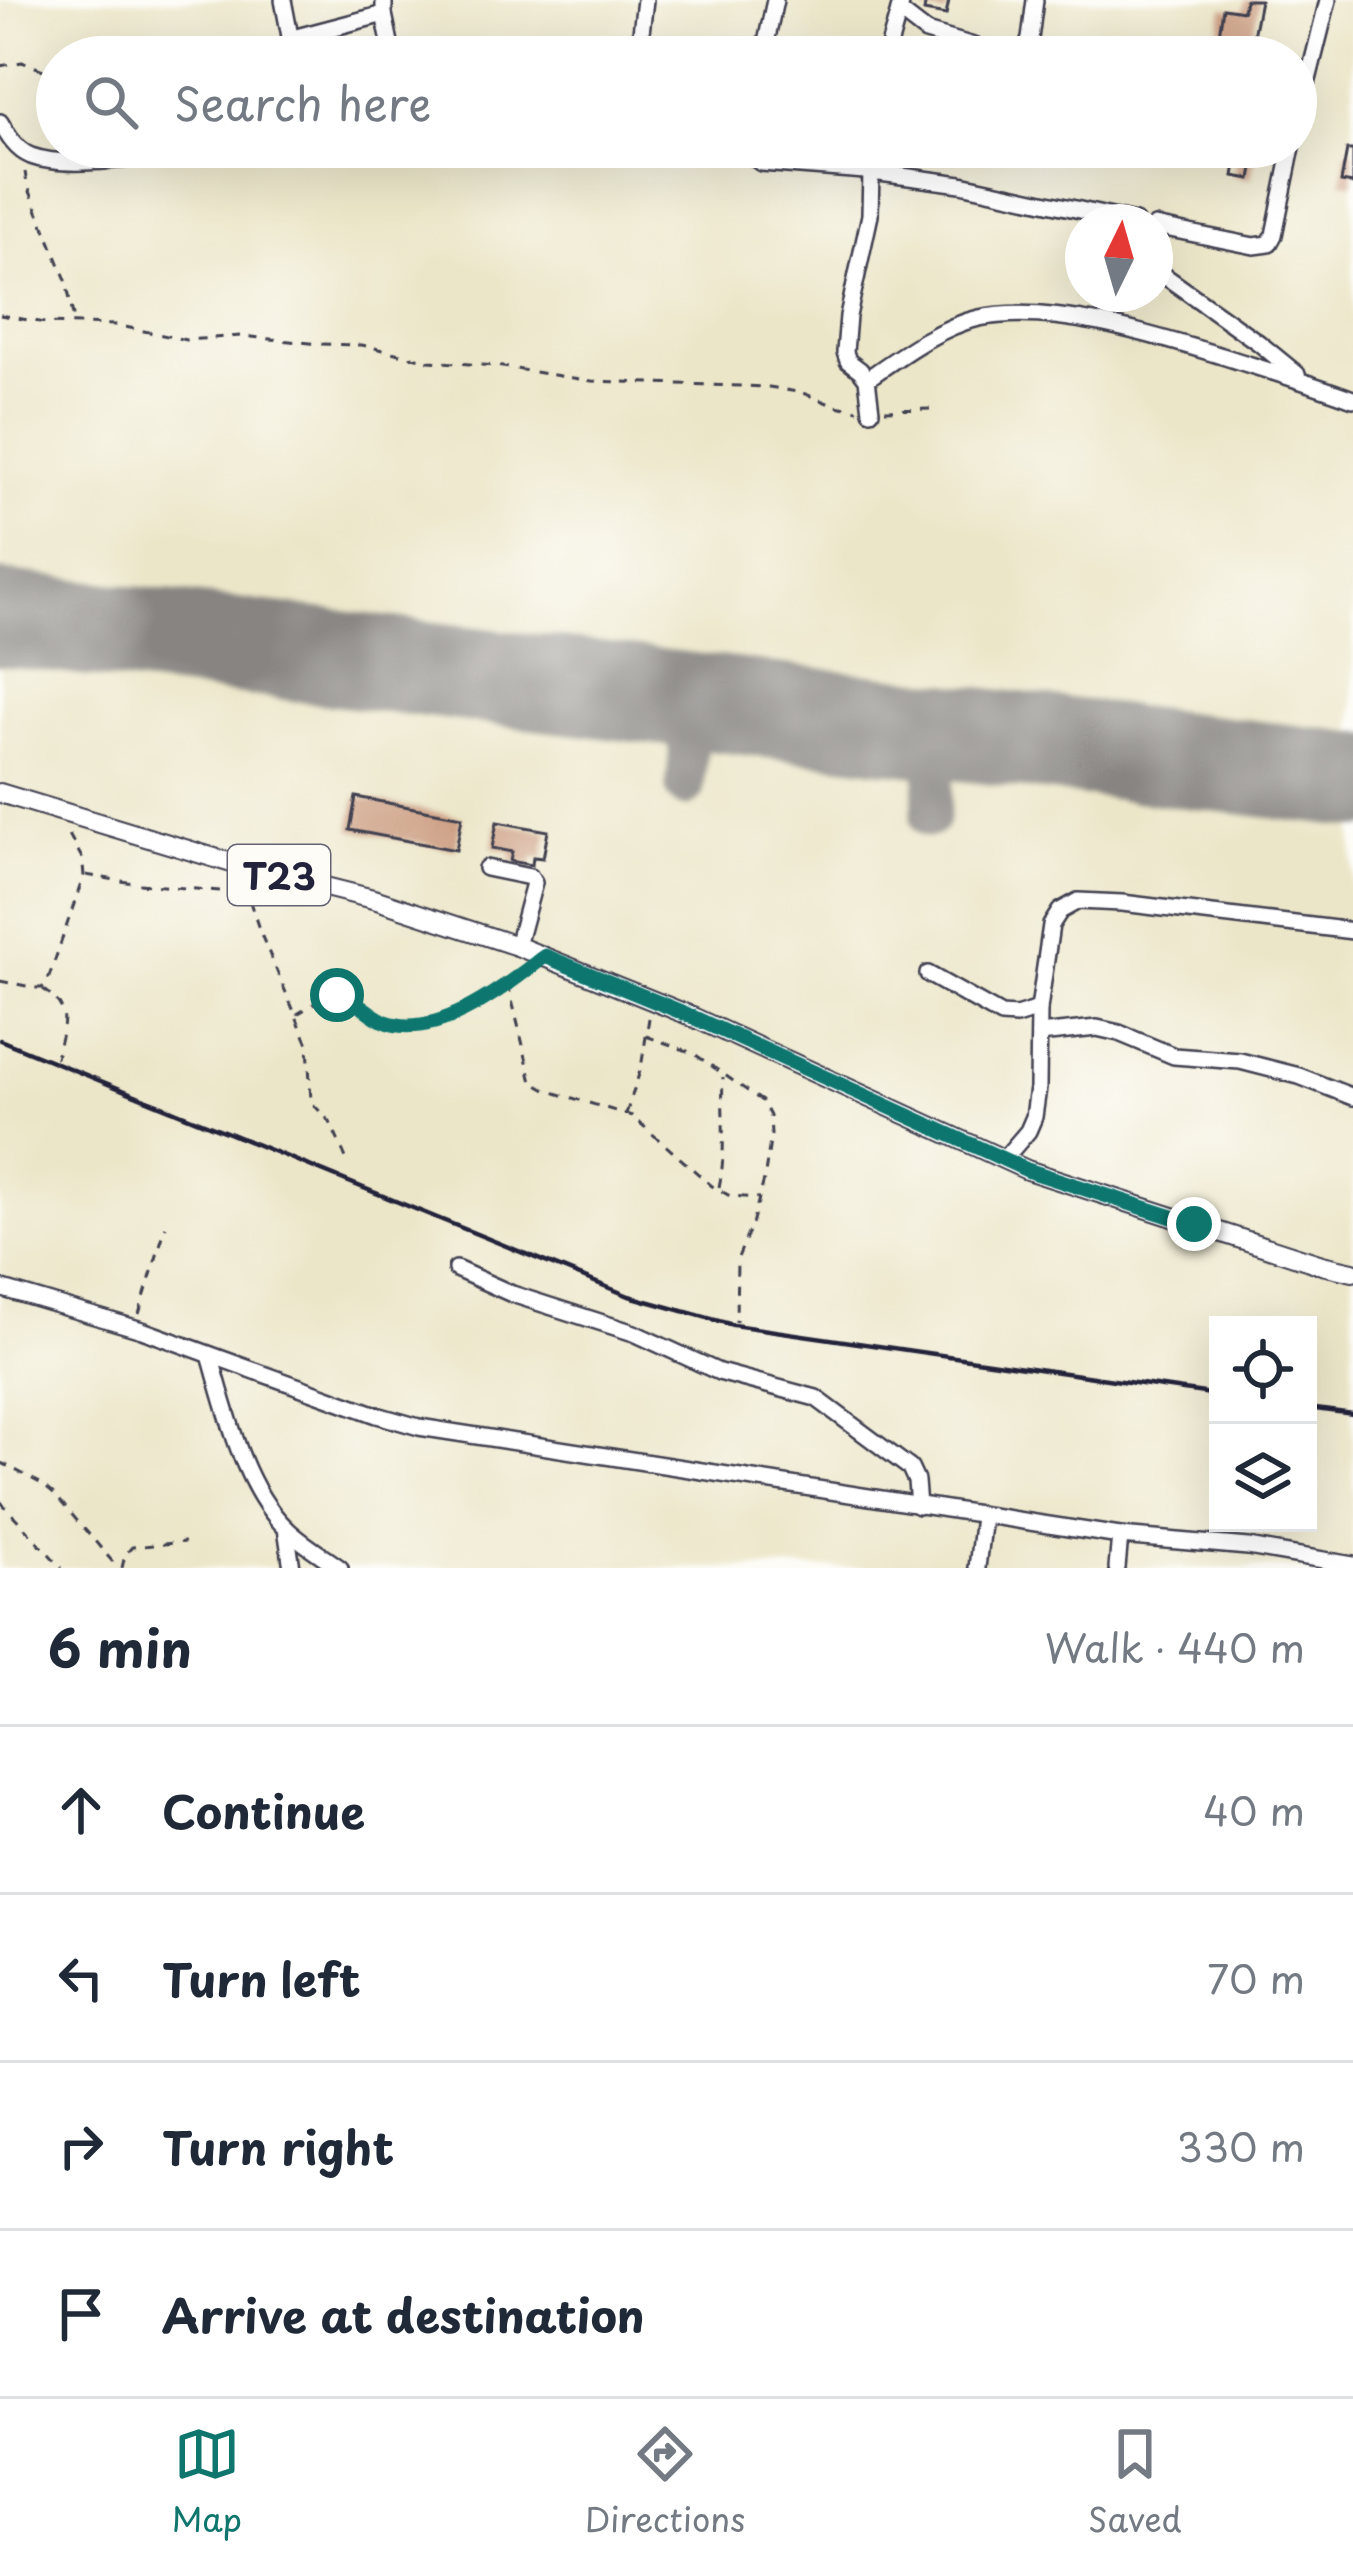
<!DOCTYPE html>
<html lang="en">
<head>
<meta charset="utf-8">
<style>
	:root { --surface:#fff; --page:#f6f6f7; --text:#1f2937; --muted:#747a83; --line:#e0e1e3; --accent:#0f766e }
	body { margin:0; font-family:"Playpen Sans",sans-serif; background:var(--page); color:var(--text) }
	.controls { position:absolute; right:36px; bottom:36px; display:grid; overflow:hidden; border-radius:0px; box-shadow:0 12px 48px #0002 }
	.controls button { width:108px; height:108px; display:grid; place-items:center; padding:0; border:0; border-bottom:3px solid var(--line); background:var(--surface); color:var(--text); font:60px sans-serif }
	.compass { position:absolute; left:1065px; top:204px; width:108px; height:108px; border-radius:50%; background:var(--surface); box-shadow:0 12px 48px #0002; rotate:5deg }
	.stop { position:absolute; width:36px; height:36px; margin:-27px; border:9px solid #0f766e; border-radius:50%; background:#fff }
	.stop.end { background:#0f766e; border-color:#fff; box-shadow:0 3px 12px #0008 }
	.list { margin:0; padding:0; list-style:none }
	h2 { display:flex; justify-content:space-between; align-items:center; height:156px; margin:0; padding:0 48px; font-size:51px }
	h2 small { font-size:39px; font-weight:400; color:var(--muted) }
	.list li { display:grid; grid-template-columns:78px 1fr auto; gap:36px; align-items:center; box-sizing:border-box; height:168px; padding:0 48px; border-top:3px solid var(--line) }
	.list b { display:block; font-size:45px; white-space:nowrap }
	.list em { font-size:39px; font-style:normal; color:var(--muted) }
	.icon { flex:none; width:66px; height:66px; fill:none; stroke:currentColor; stroke-width:2; stroke-linecap:round; stroke-linejoin:round }
	.map { position:relative; flex:none; width:1353px; height:1568px; overflow:hidden }
	.search { position:absolute; background:var(--surface); box-shadow:0 12px 48px #0002; left:36px; right:36px; top:36px; height:132px; display:flex; align-items:center; gap:30px; box-sizing:border-box; padding:0 42px; border-radius:66px; color:var(--muted); font-size:45px }
	.sheet { height:828px; background:var(--surface) }
	nav { display:flex; justify-content:space-around; align-items:center; box-sizing:border-box; height:168px; border-top:3px solid var(--line); background:var(--surface); font-size:33px; color:var(--muted) }
	nav a { display:grid; justify-items:center; gap:6px }
	nav .on { color:var(--accent) }
	.map>svg:first-child { display:block }
	.lines { fill:none; stroke-linecap:round; stroke-linejoin:round }
	.taxiway { stroke:#878482; stroke-width:39 }
	.runway { stroke:#878482; stroke-width:96 }
	.building { fill:#cc9e82 }
	.minor-casing { stroke:#403f50; stroke-width:20 }
	.major-casing { stroke:#403f50; stroke-width:22 }
	.path { stroke:#403f50; stroke-width:3; stroke-dasharray:9 9; stroke-linecap:butt }
	.minor { stroke:#fff; stroke-width:15 }
	.major { stroke:#fff; stroke-width:18 }
	.rail { stroke:#22223b; stroke-width:4.5 }
	.route { stroke:#0f766e; stroke-width:15 }
	.labels { text-anchor:middle; dominant-baseline:central; stroke-width:10; stroke-linejoin:round; paint-order:stroke }
	.shield { fill:#fdfcf7; stroke:#646373; stroke-width:3 }
	.shield-label { font-size:36px; font-weight:bold; fill:#22223b }
</style>
</head>
<body>
<div class="map">
<svg width="1353" height="1568" viewBox="0 0 1353 1568">
	<rect width="100%" height="100%" fill="#fdfcf7"/>
	<filter id="ink" filterUnits="userSpaceOnUse"><feTurbulence type="fractalNoise" baseFrequency=".00833" numOctaves="2"/><feDisplacementMap in="SourceGraphic" scale="24" xChannelSelector="R" yChannelSelector="G"/><feConvolveMatrix kernelMatrix="1 2 1 2 8 2 1 2 1" color-interpolation-filters="sRGB"/></filter>
	<filter id="wash" filterUnits="userSpaceOnUse"><feTurbulence type="fractalNoise" baseFrequency=".004" numOctaves="4" result="noise"/><feDisplacementMap in="SourceGraphic" scale="48" xChannelSelector="R" yChannelSelector="G"/><feGaussianBlur stdDeviation="2.7" result="paint"/><feColorMatrix in="noise" values="0 0 0 0 0 0 0 0 0 0 0 0 0 0 0 0 0 1.4 0 .05"/><feComposite in="paint" operator="in"/></filter>
	<g filter="url(#wash)">
		<rect width="100%" height="100%" fill="#ece6c9"/>
		<g class="lines">
			<g class="taxiway">
				<path d="M685,787L693,701"/>
				<path d="M930,818L940,730"/>
			</g>
			<path class="runway" d="M0,618L1353,780"/>
		</g>
		<g id="blocks">
			<g class="building">
				<path d="M926,0H949L946,15L924,11Z"/>
				<path d="M1245,0H1260L1249,57H1207L1209,41L1218,42L1223,8L1243,11Z"/>
				<path d="M1239,147L1256,150L1251,179L1234,176Z"/>
				<path d="M1347,150H1353V184L1341,182Z"/>
				<path d="M356,797L462,817L456,850L350,830Z"/>
				<path d="M497,822L548,831L543,858L533,857L532,865L510,861L512,852L492,848Z"/>
			</g>
		</g>
	</g>
	<g filter="url(#ink)">
		<use href="#blocks" fill-opacity="0" stroke="#403f50" stroke-width="3"/>
		<g class="lines">
			<defs>
				<g id="minor">
					<path d="M283,0L294,57"/>
					<path d="M384,0V14L393,57"/>
					<path d="M900,12L926,32L1011,57"/>
					<path d="M289,39L384,14"/>
					<path d="M638,57L645,0"/>
					<path d="M671,57L765,46"/>
					<path d="M763,57L775,0"/>
					<path d="M886,57L902,0"/>
					<path d="M1022,57L1030,39L1035,0"/>
					<path d="M0,122C8,136 16,150 31,156C69,170 141,156 182,154C217,152 252,151 286,147"/>
					<path d="M1296,128L1328,0"/>
					<path d="M750,147V155L761,163L865,171L961,184L1135,222"/>
					<path d="M865,171L870,147"/>
					<path d="M871,172L870,215L848,316L845,352L848,361L860,370L867,379L871,411"/>
					<path d="M1155,226L1254,246L1269,244L1274,235L1292,147"/>
					<path d="M1155,269L1259,343L1297,374"/>
					<path d="M867,379C900,356 939,327 979,318C1052,303 1153,335 1222,356C1266,370 1310,383 1353,399"/>
					<path d="M486,868L530,877L534,883L517,946"/>
					<path d="M928,974L1001,1015L1016,1016L1039,1009"/>
					<path d="M1039,1034L1097,1028L1119,1033L1174,1056L1240,1061L1299,1076L1353,1097"/>
					<path d="M1004,1159L1028,1131L1034,1117L1038,1088L1039,1009L1051,925L1060,911L1078,901L1122,903L1353,931"/>
					<path d="M456,1269L512,1294L634,1333L719,1372L816,1398L910,1468L916,1481L918,1506"/>
					<path d="M0,1288L142,1330L377,1415L419,1427L1120,1536L1248,1547L1353,1565"/>
					<path d="M210,1355C226,1410 243,1487 286,1528C301,1543 322,1555 340,1568"/>
					<path d="M286,1528L292,1568"/>
					<path d="M977,1568L983,1516"/>
					<path d="M1117,1568L1120,1536"/>
				</g>
				<path id="major" d="M0,793L238,865L377,900L517,946L686,1014L1027,1170L1322,1265L1353,1272"/>
			</defs>
			<use href="#minor" class="minor-casing"/>
			<use href="#major" class="major-casing"/>
			<g class="path">
				<path d="M0,66L22,62L57,75"/>
				<path d="M25,172L27,184L66,280L74,321"/>
				<path d="M0,315L45,323L116,325L186,340L241,336L320,344L362,345L429,361L496,366L592,381L769,387L803,393L835,406L858,410"/>
				<path d="M885,410L930,409"/>
				<path d="M86,875L139,884L243,893"/>
				<path d="M244,884L260,932L308,1044L311,1102L330,1122L346,1158"/>
				<path d="M0,981L37,988H42L48,980L84,875L82,858L67,831"/>
				<path d="M508,984L532,1082L546,1090L632,1116L712,1186L730,1196L759,1198"/>
				<path d="M43,989C75,1011 62,1026 56,1058"/>
				<path d="M297,1014C308,1008 319,999 331,996C355,991 378,1025 410,1026C448,1028 499,990 529,968"/>
				<path d="M646,1036L693,1053L762,1101L770,1116L771,1135L764,1180L752,1224L737,1260L736,1322"/>
				<path d="M626,1114L641,1068L649,1018"/>
				<path d="M719,1187C727,1150 721,1114 723,1077"/>
				<path d="M139,1314L166,1226"/>
				<path d="M0,1462L42,1484L55,1495L118,1568"/>
				<path d="M0,1501L62,1568"/>
				<path d="M122,1568L125,1555L132,1547L185,1542"/>
			</g>
			<use href="#minor" class="minor"/>
			<use href="#major" class="major"/>
			<g class="rail">
				<path d="M0,1040L629,1296L733,1325L1218,1395"/>
				<path d="M1308,1408L1353,1414"/>
			</g>
		</g>
	</g>
	<g class="lines" filter="url(#ink)">
		<path class="route" d="M337,995C357,998 368,1015 386,1022C438,1041 505,986 545,956L686,1014L1027,1170L1194,1224"/>
	</g>
	<g class="labels">
		<rect class="shield" x="228" y="845" width="102" height="60" rx="9"/>
		<g class="shield-label">
			<text x="279" y="875">T23</text>
		</g>
	</g>
</svg>
<div class="controls">
<button><svg class="icon" aria-label="locate" viewBox="0 0 24 24"><circle cx="12" cy="12" r="6"/><path d="M12 2v4M12 18v4M2 12h4M18 12h4"/></svg></button>
<button><svg class="icon" aria-label="layers" viewBox="0 0 24 24"><path d="M12 4l9 5-9 5-9-5zM3 14l9 5 9-5"/></svg></button>
</div>
<svg class="compass" viewBox="-18 -18 36 36"><path d="M0-13l5 13h-10z" fill="#e53935"/><path d="M0 13l5-13h-10z" fill="#747a83"/></svg>
<div class="stop" style="left:337px;top:995px"></div>
<div class="stop end" style="left:1194px;top:1224px"></div>
<div class="search"><svg class="icon" aria-label="search" viewBox="0 0 24 24"><circle cx="10" cy="10" r="6"/><path d="M15 15l6 6"/></svg>Search here</div>
</div>
<section class="sheet">
<h2>6 min<small>Walk · 440 m</small></h2>
<ul class="list">
<li><svg class="icon" aria-label="ahead" viewBox="0 0 24 24"><path d="M12 20V5M6 11l6-6 6 6"/></svg><div><b>Continue</b></div><em>40 m</em></li>
<li><svg class="icon" aria-label="left" viewBox="0 0 24 24"><path d="M17 20v-9H6M10 6l-5 5 5 5"/></svg><div><b>Turn left</b></div><em>70 m</em></li>
<li><svg class="icon" aria-label="right" viewBox="0 0 24 24"><path d="M7 20v-9h11M14 6l5 5-5 5"/></svg><div><b>Turn right</b></div><em>330 m</em></li>
<li><svg class="icon" aria-label="arrive" viewBox="0 0 24 24"><path d="M6 21V4h12l-3 4 3 4H6"/></svg><div><b>Arrive at destination</b></div></li>
</ul>
</section>
<nav>
<a class="on"><svg class="icon" aria-label="map" viewBox="0 0 24 24"><path d="M3 6l6-2 6 2 6-2v14l-6 2-6-2-6 2zM9 4v14M15 6v14"/></svg>Map</a>
<a><svg class="icon" aria-label="directions" viewBox="0 0 24 24"><path d="M12 3l9 9-9 9-9-9zM9 14v-3h6M13 9l2 2-2 2"/></svg>Directions</a>
<a><svg class="icon" aria-label="saved" viewBox="0 0 24 24"><path d="M7 4h10v16l-5-4-5 4z"/></svg>Saved</a>
</nav>
</body>
</html>
